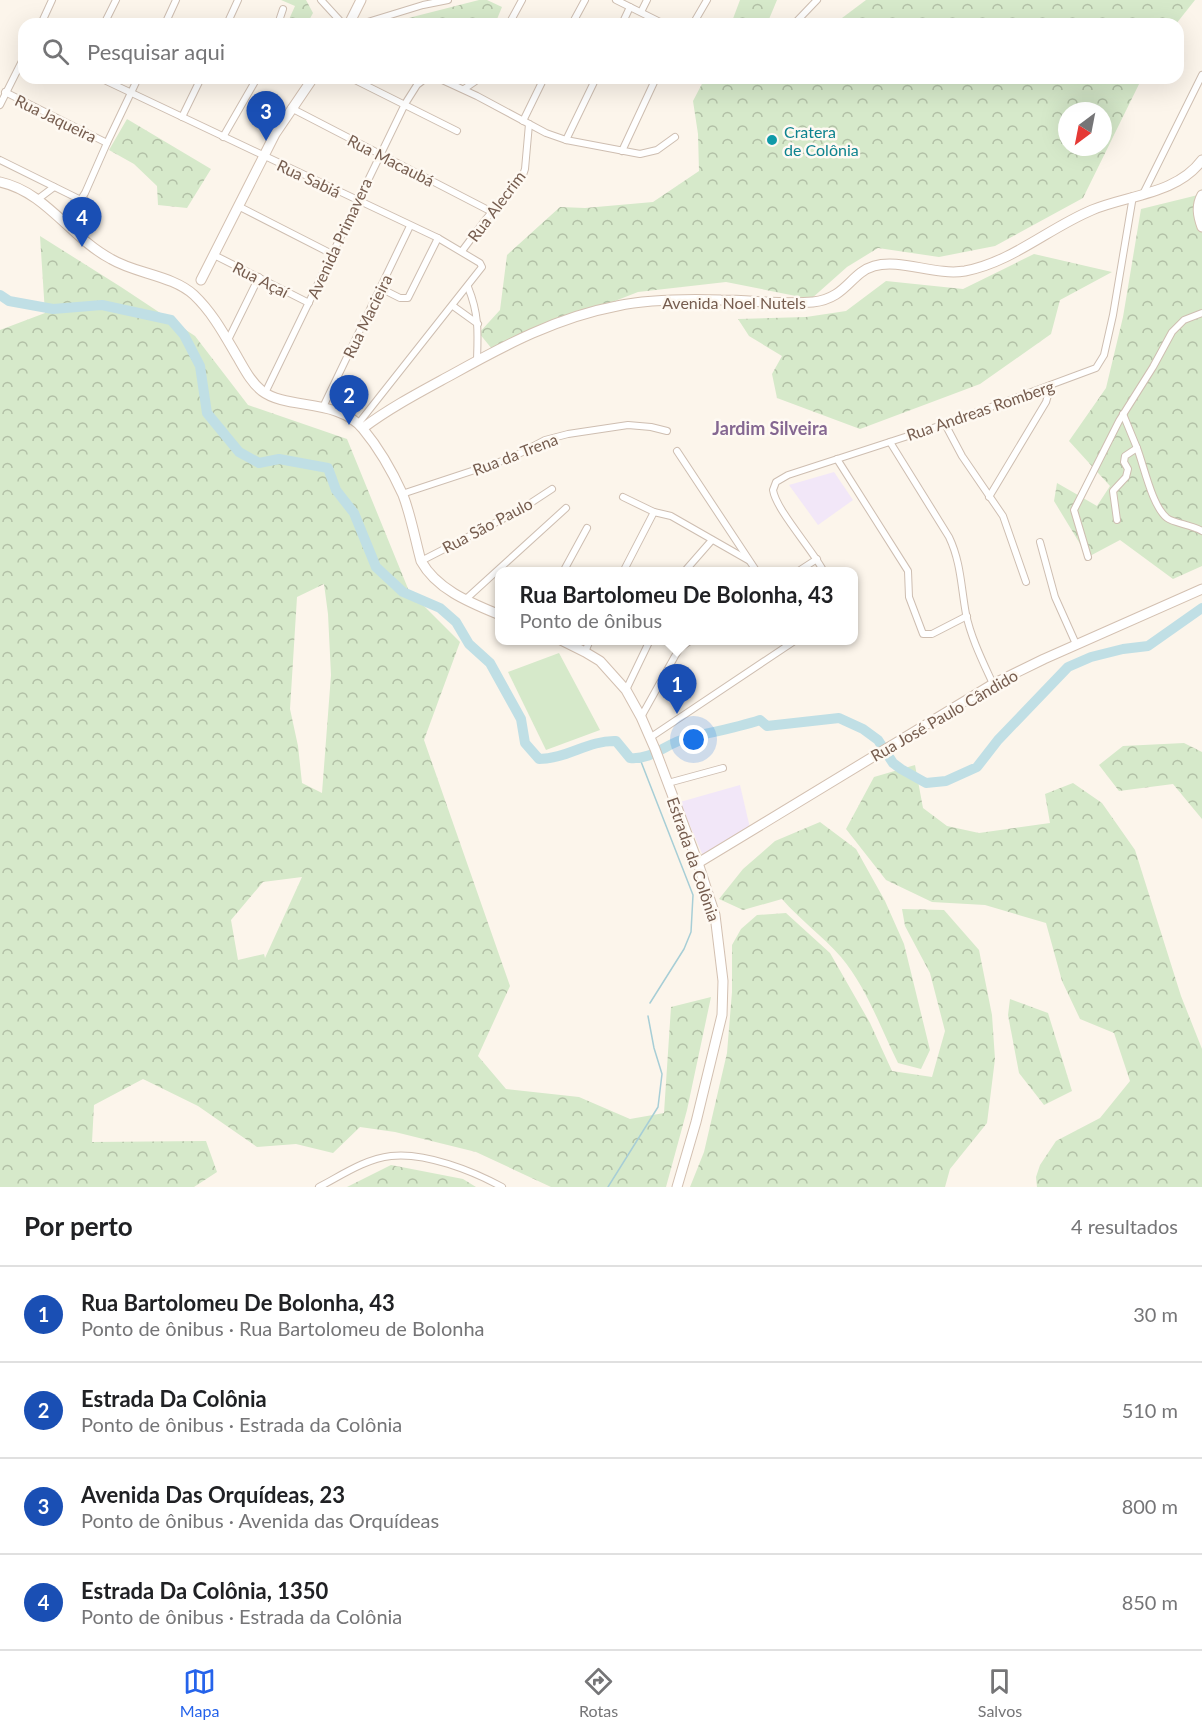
<!DOCTYPE html>
<html lang="pt">
<head>
<meta charset="utf-8">
<style>
	:root { --surface:#fff; --page:#f2f2f2; --text:#202124; --muted:#757577; --line:#e0e0e0; --accent:#2563eb }
	body { margin:0; font-family:Lato,sans-serif; background:var(--page); color:var(--text) }
	.compass { position:absolute; left:1058px; top:102px; width:54px; height:54px; border-radius:50%; background:var(--surface); box-shadow:0 6px 24px #0002; rotate:212deg }
	.you { position:absolute; left:694px; top:740px; width:21px; height:21px; margin:-15px; border:4px solid #fff; border-radius:50%; background:#1a73e8; box-shadow:0 0 0 9px #1a73e833 }
	.badge { display:grid; place-items:center; width:39px; height:39px; border-radius:50%; background:var(--accent); color:#fff; font-size:20px; font-weight:700 }
	.pin { position:absolute; translate:-50% -50px; filter:drop-shadow(0 2px 3px #0008) }
	.pin::after { content:''; position:absolute; top:32px; width:21px; height:18px; background:inherit; clip-path:polygon(0 0,100% 0,50% 100%) }
	.popup { position:absolute; left:495px; top:567px; width:363px; height:78px; box-sizing:border-box; display:grid; place-content:center; border-radius:12px; background:var(--surface); filter:drop-shadow(0 2px 4px #0005); font-size:20px; white-space:nowrap; color:var(--muted) }
	.popup b { font-size:22px; color:var(--text) }
	.popup::after { content:''; position:absolute; left:50%; top:100%; margin-left:-12px; border:12px solid transparent; border-top-color:var(--surface) }
	.list { margin:0; padding:0; list-style:none }
	h2 { display:flex; justify-content:space-between; align-items:center; height:78px; margin:0; padding:0 24px; font-size:26px }
	h2 small { font-size:20px; font-weight:400; color:var(--muted) }
	.list li { display:grid; grid-template-columns:39px 1fr auto; gap:18px; align-items:center; box-sizing:border-box; height:96px; padding:0 24px; border-top:2px solid var(--line) }
	.list b { display:block; font-size:22px; white-space:nowrap }
	.list p { margin:0; font-size:20px; white-space:nowrap; color:var(--muted) }
	.list em { font-size:20px; font-style:normal; color:var(--muted) }
	.icon { flex:none; width:33px; height:33px; fill:none; stroke:currentColor; stroke-width:2; stroke-linecap:round; stroke-linejoin:round }
	.map { position:relative; flex:none; width:1202px; height:1187px; overflow:hidden }
	.search { position:absolute; background:var(--surface); box-shadow:0 6px 24px #0002; left:18px; right:18px; top:18px; height:66px; display:flex; align-items:center; gap:15px; box-sizing:border-box; padding:0 21px; border-radius:18px; color:var(--muted); font-size:22px }
	.sheet { height:462px; background:var(--surface) }
	nav { display:flex; justify-content:space-around; align-items:center; box-sizing:border-box; height:84px; border-top:2px solid var(--line); background:var(--surface); font-size:16px; color:var(--muted) }
	nav a { display:grid; justify-items:center; gap:3px }
	nav .on { color:var(--accent) }
	.map>svg:first-child { display:block }
	.education { fill:#f2e7f8 }
	.green { fill:#d6e9ca }
	.forest { fill:url(#forest-crowns); fill-rule:evenodd }
	.lines { fill:none; stroke-linecap:round; stroke-linejoin:round }
	.stream { stroke:#a7ced6; stroke-width:1.5 }
	.river { stroke:#c0dfe5; stroke-width:10 }
	.street-casing { stroke:#cebeb1; stroke-width:8 }
	.secondary-casing { stroke:#d3c0b1; stroke-width:11 }
	.street { stroke:#fff; stroke-width:6 }
	.secondary { stroke:#fff; stroke-width:9 }
	.culture-dot { fill:#0f9aa8; stroke:#fef9f2; stroke-width:2 }
	.labels { text-anchor:middle; dominant-baseline:central; stroke-width:5; stroke-linejoin:round; paint-order:stroke }
	.street-label { font-size:16px; fill:#765d4f; stroke:#fef9f2 }
	.culture-label { font-size:16px; fill:#0d838f; stroke:#fef9f2; text-anchor:start }
	.neighbourhood-label { font-size:18px; font-weight:bold; fill:#846791; stroke:#fef9f2 }
</style>
</head>
<body>
<div class="map">
<svg width="1202" height="1187" viewBox="0 0 1202 1187">
	<defs>
		<pattern id="forest-crowns" width="20" height="18" patternUnits="userSpaceOnUse" patternTransform="scale(1.5)"><rect width="20" height="18" fill="#d6e9ca"/><path d="M2 6a3 3 0 1 1 6 0M12 15a3 3 0 1 1 6 0" fill="none" stroke="#b2c0a6"/></pattern>
	</defs>
	<rect width="100%" height="100%" fill="#fcf5eb"/>
	<g class="education">
		<path d="M834,472L853,500L818,525L789,485Z"/>
		<path d="M740,785L750,828L703,856L680,802Z"/>
	</g>
	<path class="green" d="M559,653L600,730L546,750L508,672Z"/>
	<g class="forest">
		<path d="M281,0H306L313,13L307,24H287L295,6Z"/>
		<path d="M479,0H487L502,7L495,24H385Z"/>
		<path d="M740,0H777L767,24H731Z"/>
		<path d="M866,0H1195L1176,24H834Z"/>
		<path d="M705,78H1142L1083,198L995,246L939,257L878,248L847,267L811,299L726,282L638,292L492,349L479,333L500,310L507,255L560,207L585,208L653,202L699,171L698,134L693,101ZM1067,111H1103V147H1067Z"/>
		<path d="M127,119L211,169L187,208L158,205L157,186L134,164L109,150Z"/>
		<path d="M1202,189V566L1173,579L1120,540L1088,557L1054,501L1057,483L1097,506L1110,486L1069,441L1106,388L1123,317L1141,209L1198,195Z"/>
		<path d="M40,236L121,287L195,336L248,405L347,439L409,591L460,642L424,740L510,986L478,1056L506,1089L579,1097L630,1119L664,1113L671,1007L711,997L687,1110L666,1187H551L476,1152L395,1132L360,1127L333,1153L296,1144L257,1147L198,1106L143,1079L94,1105L92,1142L206,1141L217,1172L194,1187H0V330L45,313ZM324,584L328,614L331,675L322,793L302,783L298,746L290,709L297,597ZM302,877L265,958L264,954L238,960L231,920L263,882Z"/>
		<path d="M1034,254L1112,272L1060,300L1051,334L980,384L860,429L777,398L772,374L782,356L749,336L738,319L806,317L846,311L886,281L963,289Z"/>
		<path d="M1184,743L1202,752V819L1173,784L1119,791L1099,765L1123,746Z"/>
		<path d="M915,765L923,808L947,826L979,833L1050,823L1045,794L1073,783L1102,803L1135,850L1181,996L1202,1049V1187H1037L1036,1177L1040,1165L1056,1141L1100,1118L1130,1081L1114,1033L1080,1019L1062,981L1046,923L985,905L932,902L886,880L846,829L874,777Z"/>
		<path d="M820,822L856,849L885,901L904,944L930,1050L921,1069L898,1063C880,1027 867,988 841,957C824,937 800,920 782,899L743,910L719,899L743,869L775,841Z"/>
		<path d="M902,909L944,910L979,950L992,1015L995,1059L987,1123L950,1169L945,1187H690L704,1152L727,1053L732,992V945L741,929L757,915L786,913L830,953L870,1023L892,1071L932,1077L945,1031L930,973L905,926Z"/>
		<path d="M1010,999L1048,1013L1072,1091L1044,1105L1019,1073L1008,1015Z"/>
		<path d="M391,1165L463,1179L476,1187H347Z"/>
	</g>
	<g class="lines">
		<g class="stream">
			<path d="M640,759L693,895L691,932L684,949L650,1003"/>
			<path d="M608,1187L658,1107L662,1074L654,1048L648,1016"/>
		</g>
		<path class="river" d="M0,295L9,301L53,309L102,305L171,320L184,335L200,366L207,413L239,452L259,463L279,459L328,468L336,490L354,513L376,567L403,592L440,608L456,622L469,644L490,663L521,719L525,743L539,759C566,759 589,740 616,741L630,758C652,760 667,743 687,738C712,732 736,728 760,720L767,726L839,718L863,729L878,740L893,763L901,769L926,783L946,781L977,767L998,740L1068,667L1091,657L1123,649L1148,646L1202,608"/>
		<defs>
			<g id="street">
				<path d="M321,0L343,24"/>
				<path d="M616,0L664,24"/>
				<path d="M641,12L647,0"/>
				<path d="M41,24L52,0"/>
				<path d="M104,24L116,0"/>
				<path d="M165,24L176,0"/>
				<path d="M227,24L238,0"/>
				<path d="M278,24L283,9"/>
				<path d="M361,24L423,5L448,0"/>
				<path d="M509,24L522,0"/>
				<path d="M572,24L585,0"/>
				<path d="M622,24L630,7"/>
				<path d="M693,24L707,0"/>
				<path d="M794,24L817,0"/>
				<path d="M100,78L438,238L480,263L482,267L358,424"/>
				<path d="M351,78L457,131"/>
				<path d="M438,78L477,96L546,133L566,140L640,154L657,150L675,137"/>
				<path d="M464,89L480,78"/>
				<path d="M5,92L107,143"/>
				<path d="M0,105L24,57"/>
				<path d="M291,108L492,212"/>
				<path d="M182,117L201,78"/>
				<path d="M523,121L544,78"/>
				<path d="M223,137L257,78"/>
				<path d="M566,140L596,78"/>
				<path d="M622,151L656,78"/>
				<path d="M0,160L85,202"/>
				<path d="M1143,194L1202,75"/>
				<path d="M38,199L54,187"/>
				<path d="M238,206L332,254"/>
				<path d="M65,224L85,193L107,143L138,78"/>
				<path d="M80,237L85,200"/>
				<path d="M462,251L486,219L523,175L525,169L529,124"/>
				<path d="M214,255L309,303"/>
				<path d="M468,287C479,314 478,332 477,360"/>
				<path d="M380,288L400,298H408L438,238"/>
				<path d="M453,306L478,324"/>
				<path d="M228,340L259,277"/>
				<path d="M265,393L405,104L417,85L426,78"/>
				<path d="M323,407L410,226"/>
				<path d="M1123,414L1137,448"/>
				<path d="M945,424L962,456L1003,516L1026,582"/>
				<path d="M890,442L949,537C961,562 961,587 966,614C971,638 983,662 993,684"/>
				<path d="M677,451L757,572"/>
				<path d="M837,459L908,571L909,597L923,634H932L967,616"/>
				<path d="M402,494L511,458L545,440L568,434L628,425L651,427L667,431"/>
				<path d="M623,497L654,512L671,516L748,560"/>
				<path d="M989,497L1046,402L1051,385"/>
				<path d="M1117,520L1113,491L1126,477L1128,469L1124,462L1125,456L1137,448C1144,466 1152,506 1167,518C1173,523 1192,525 1202,531"/>
				<path d="M1040,542L1055,597L1076,644"/>
				<path d="M1088,557L1074,510L1119,421L1153,367L1172,332L1184,320L1202,313"/>
				<path d="M421,561L520,510L552,489"/>
				<path d="M563,572L587,528"/>
				<path d="M623,572L654,512"/>
				<path d="M684,572L712,540"/>
				<path d="M797,572L817,559"/>
				<path d="M824,572C813,550 776,510 773,490L776,482L788,475L945,424L1096,368L1104,355L1113,315L1133,196"/>
				<path d="M466,599L566,508"/>
				<path d="M585,652L590,640"/>
				<path d="M626,690L650,640"/>
				<path d="M641,717L675,656L680,648L691,640"/>
				<path d="M651,737L796,640"/>
				<path d="M668,783L723,768"/>
				<path d="M319,1187C342,1175 365,1159 391,1156C425,1152 473,1171 502,1187"/>
			</g>
			<g id="secondary">
				<path d="M349,24L361,0"/>
				<path d="M0,182C46,192 71,238 111,259C136,274 172,275 194,295C213,313 225,336 238,358C245,370 251,382 262,391C287,410 338,398 363,429C378,447 393,473 403,495C411,516 415,539 421,561C437,590 471,603 500,615"/>
				<path d="M1202,195C1196,206 1198,216 1202,227"/>
				<path d="M201,280L275,134L313,78"/>
				<path d="M363,428C391,407 422,391 453,374C505,345 558,317 617,306C650,299 688,299 721,300C752,300 782,305 813,302C847,298 850,273 874,266C900,258 935,276 965,271C1012,262 1049,228 1092,210C1128,195 1177,194 1202,160"/>
				<path d="M561,640L585,652L600,661L626,690L641,717L655,749L698,863L715,915L723,981L722,1015L696,1122L677,1187"/>
				<path d="M698,863L993,684L1044,659L1202,589"/>
			</g>
		</defs>
		<use href="#street" class="street-casing"/>
		<use href="#secondary" class="secondary-casing"/>
		<use href="#street" class="street"/>
		<use href="#secondary" class="secondary"/>
	</g>
	<circle class="culture-dot" cx="772" cy="140" r="6"/>
	<g class="labels">
		<g class="street-label">
			<text transform="translate(56 118) rotate(26)">Rua Jaqueira</text>
			<text transform="translate(391 160) rotate(27)">Rua Macaubá</text>
			<text transform="translate(309 178) rotate(25)">Rua Sabiá</text>
			<text transform="translate(496 206) rotate(-53)">Rua Alecrim</text>
			<text transform="translate(339 238) rotate(-65)">Avenida Primavera</text>
			<text transform="translate(261 279) rotate(27)">Rua Açaí</text>
			<text x="734" y="302">Avenida Noel Nutels</text>
			<text transform="translate(367 316) rotate(-64)">Rua Macieira</text>
			<text transform="translate(980 410) rotate(-19)">Rua Andreas Romberg</text>
			<text transform="translate(515 454) rotate(-21)">Rua da Trena</text>
			<text transform="translate(487 525) rotate(-28)">Rua São Paulo</text>
			<text transform="translate(944 715) rotate(-30)">Rua José Paulo Cândido</text>
			<text transform="translate(694 859) rotate(71)">Estrada da Colônia</text>
		</g>
		<g class="culture-label">
			<text x="784" y="131">Cratera<tspan x="784" dy="18">de Colônia</tspan></text>
		</g>
		<g class="neighbourhood-label">
			<text x="770" y="428">Jardim Silveira</text>
		</g>
	</g>
</svg>
<svg class="compass" viewBox="-18 -18 36 36"><path d="M0-13l5 13h-10z" fill="#e53935"/><path d="M0 13l5-13h-10z" fill="#757577"/></svg>
<div class="you"></div>
<div class="pin badge" style="left:677px;top:714px;background:#1a4fb4">1</div>
<div class="popup"><b>Rua Bartolomeu De Bolonha, 43</b>Ponto de ônibus</div>
<div class="pin badge" style="left:349px;top:425px;background:#1a4fb4">2</div>
<div class="pin badge" style="left:266px;top:141px;background:#1a4fb4">3</div>
<div class="pin badge" style="left:82px;top:247px;background:#1a4fb4">4</div>
<div class="search"><svg class="icon" aria-label="search" viewBox="0 0 24 24"><circle cx="10" cy="10" r="6"/><path d="M15 15l6 6"/></svg>Pesquisar aqui</div>
</div>
<section class="sheet">
<h2>Por perto<small>4 resultados</small></h2>
<ul class="list">
<li><span class="badge" style="background:#1a4fb4">1</span><div><b>Rua Bartolomeu De Bolonha, 43</b><p>Ponto de ônibus · Rua Bartolomeu de Bolonha</p></div><em>30 m</em></li>
<li><span class="badge" style="background:#1a4fb4">2</span><div><b>Estrada Da Colônia</b><p>Ponto de ônibus · Estrada da Colônia</p></div><em>510 m</em></li>
<li><span class="badge" style="background:#1a4fb4">3</span><div><b>Avenida Das Orquídeas, 23</b><p>Ponto de ônibus · Avenida das Orquídeas</p></div><em>800 m</em></li>
<li><span class="badge" style="background:#1a4fb4">4</span><div><b>Estrada Da Colônia, 1350</b><p>Ponto de ônibus · Estrada da Colônia</p></div><em>850 m</em></li>
</ul>
</section>
<nav>
<a class="on"><svg class="icon" aria-label="map" viewBox="0 0 24 24"><path d="M3 6l6-2 6 2 6-2v14l-6 2-6-2-6 2zM9 4v14M15 6v14"/></svg>Mapa</a>
<a><svg class="icon" aria-label="directions" viewBox="0 0 24 24"><path d="M12 3l9 9-9 9-9-9zM9 14v-3h6M13 9l2 2-2 2"/></svg>Rotas</a>
<a><svg class="icon" aria-label="saved" viewBox="0 0 24 24"><path d="M7 4h10v16l-5-4-5 4z"/></svg>Salvos</a>
</nav>
</body>
</html>
